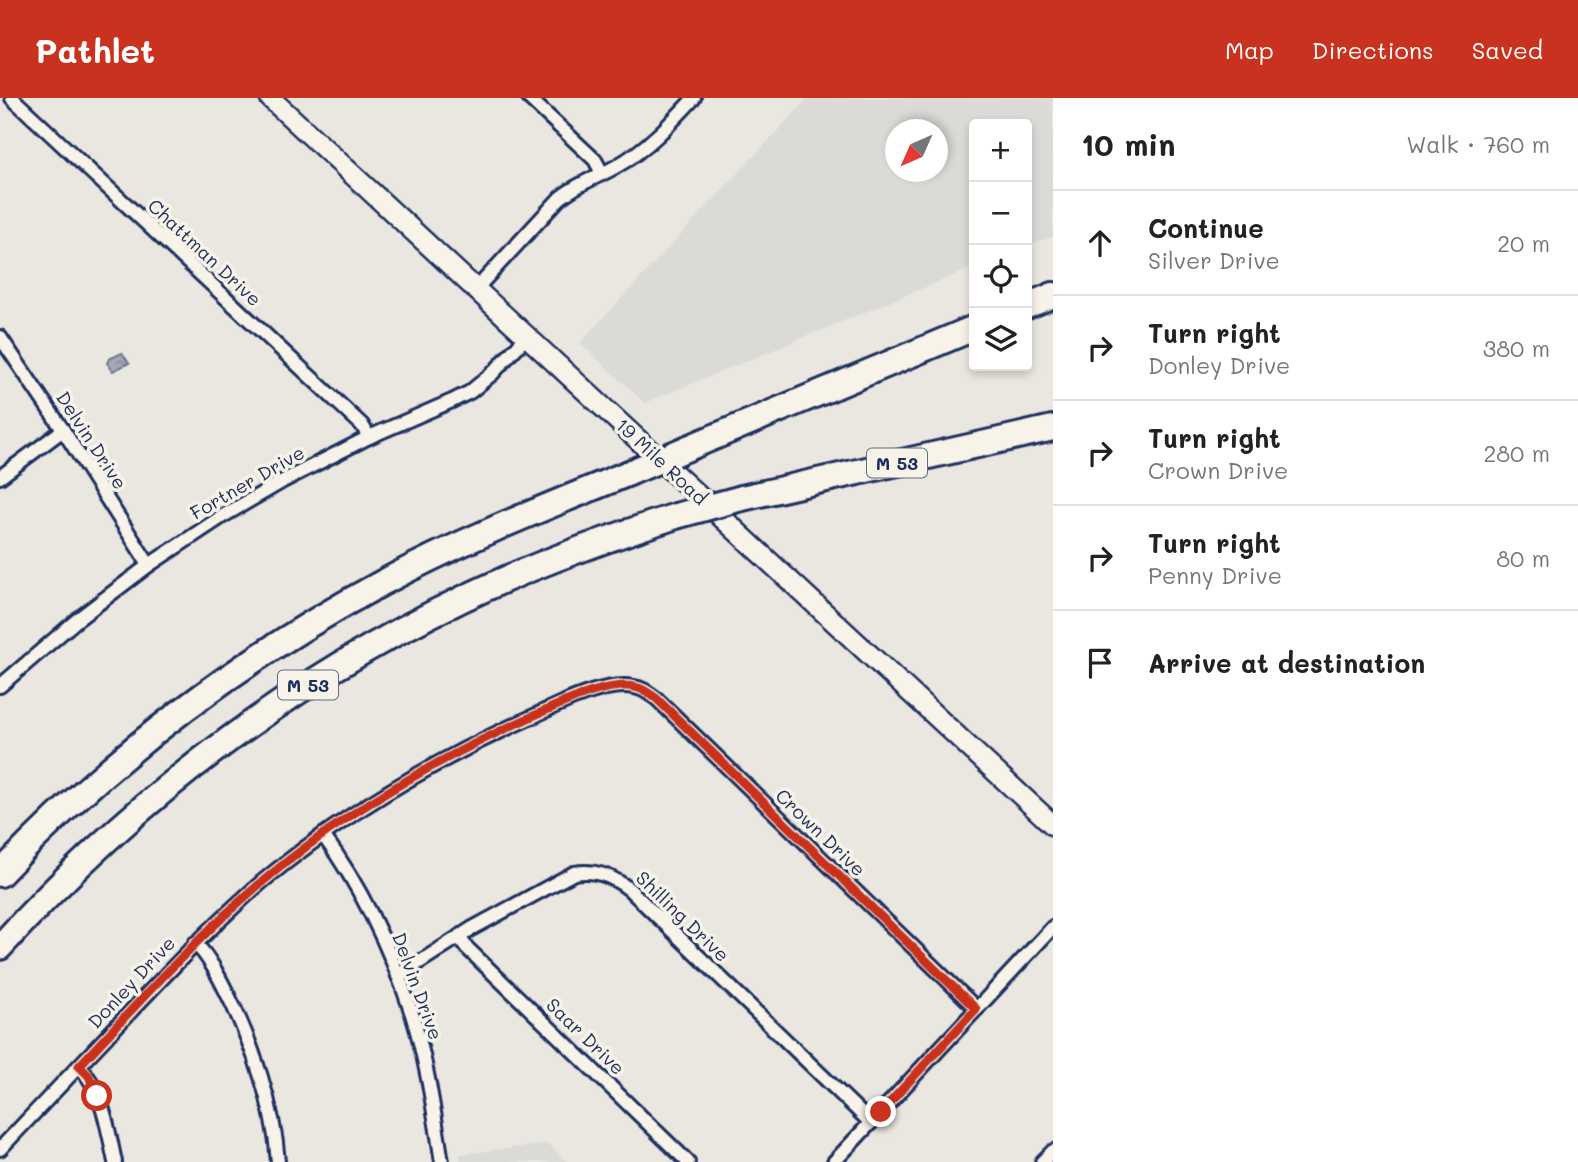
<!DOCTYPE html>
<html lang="en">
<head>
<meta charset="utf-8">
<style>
	:root { --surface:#fff; --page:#f2f2f2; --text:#222; --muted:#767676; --line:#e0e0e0; --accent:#c8321e }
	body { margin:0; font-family:Mali,sans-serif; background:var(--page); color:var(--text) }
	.controls { position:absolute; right:21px; top:21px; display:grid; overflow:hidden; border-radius:7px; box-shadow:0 4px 10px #0003 }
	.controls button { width:63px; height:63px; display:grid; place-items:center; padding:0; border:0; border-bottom:2px solid var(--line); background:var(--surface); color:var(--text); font:35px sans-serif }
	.compass { position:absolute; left:885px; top:21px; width:63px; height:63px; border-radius:50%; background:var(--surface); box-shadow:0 4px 10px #0003; rotate:225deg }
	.stop { position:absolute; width:21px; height:21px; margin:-16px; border:5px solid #c8321e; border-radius:50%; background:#fff }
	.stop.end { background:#c8321e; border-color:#fff; box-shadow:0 2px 7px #0008 }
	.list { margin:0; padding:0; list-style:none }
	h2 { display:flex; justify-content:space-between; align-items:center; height:91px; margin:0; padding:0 28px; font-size:30px }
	h2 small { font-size:23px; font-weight:400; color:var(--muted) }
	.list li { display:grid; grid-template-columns:46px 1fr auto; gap:21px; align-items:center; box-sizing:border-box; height:105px; padding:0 28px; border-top:2px solid var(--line) }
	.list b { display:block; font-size:26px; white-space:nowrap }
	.list p { margin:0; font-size:23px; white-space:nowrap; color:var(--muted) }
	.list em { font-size:23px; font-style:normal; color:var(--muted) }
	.icon { flex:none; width:38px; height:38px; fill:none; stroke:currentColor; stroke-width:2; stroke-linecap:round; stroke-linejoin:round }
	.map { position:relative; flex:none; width:1053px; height:1064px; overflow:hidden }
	header { display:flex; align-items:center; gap:42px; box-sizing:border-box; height:98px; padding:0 35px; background:var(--accent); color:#fff }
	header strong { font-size:33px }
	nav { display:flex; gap:38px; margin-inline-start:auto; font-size:24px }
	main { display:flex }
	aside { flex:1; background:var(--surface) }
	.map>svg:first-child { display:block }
	.built { fill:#dadad6; fill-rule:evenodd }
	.water { fill:url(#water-ripples); stroke:#6d7892; stroke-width:2 }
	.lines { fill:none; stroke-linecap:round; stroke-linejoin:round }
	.street-casing { stroke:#1b2f5e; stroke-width:18 }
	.secondary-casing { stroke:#1b2f5e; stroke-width:24 }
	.highway-casing { stroke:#1b2f5e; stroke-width:30 }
	.street { stroke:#f7f3e8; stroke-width:12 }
	.secondary { stroke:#f7f3e8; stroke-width:19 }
	.highway { stroke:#f7f3e8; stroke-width:24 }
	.highway-bridge-casing { stroke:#1b2f5e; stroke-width:30; stroke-linecap:butt }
	.highway-bridge { stroke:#f7f3e8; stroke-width:24 }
	.route { stroke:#c8321e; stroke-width:9 }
	.labels { text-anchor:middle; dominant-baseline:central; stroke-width:7; stroke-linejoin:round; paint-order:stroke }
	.shield { fill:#f7f3e8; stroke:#5d6a87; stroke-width:2 }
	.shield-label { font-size:18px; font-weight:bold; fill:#1b2f5e }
	.street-label { font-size:19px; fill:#1b2f5e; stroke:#f7f3e8 }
</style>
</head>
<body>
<header>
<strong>Pathlet</strong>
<nav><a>Map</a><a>Directions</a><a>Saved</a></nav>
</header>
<main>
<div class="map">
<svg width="1053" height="1064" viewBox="0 0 1053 1064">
	<defs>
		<pattern id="water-ripples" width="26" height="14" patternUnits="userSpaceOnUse" patternTransform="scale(1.75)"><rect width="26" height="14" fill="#a3a8b4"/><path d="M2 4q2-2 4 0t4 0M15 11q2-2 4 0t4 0" fill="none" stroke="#848996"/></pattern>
	</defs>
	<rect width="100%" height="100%" fill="#eae7e0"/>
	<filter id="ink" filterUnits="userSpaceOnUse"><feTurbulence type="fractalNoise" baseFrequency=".0143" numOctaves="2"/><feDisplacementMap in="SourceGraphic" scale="14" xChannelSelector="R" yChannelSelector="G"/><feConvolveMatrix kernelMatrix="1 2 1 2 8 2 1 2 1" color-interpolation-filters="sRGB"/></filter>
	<g filter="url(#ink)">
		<g class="built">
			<path d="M808,0H1053V139L1027,147V26H974V169L645,305L580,245ZM895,32H937V74H895Z"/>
			<path d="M548,1046L567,1064H461L460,1056Z"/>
		</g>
		<path class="water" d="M122,255L129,265L113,273L107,265L109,261Z"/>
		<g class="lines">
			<defs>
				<g id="street">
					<path d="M12,0L362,327L369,339"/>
					<path d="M529,0L595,62L602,75"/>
					<path d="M476,191L560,100C580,84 596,80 617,68C647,51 671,25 694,0"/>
					<path d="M0,239L63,332L149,467"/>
					<path d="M0,379L63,332"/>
					<path d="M0,588L78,521L149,467L223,418L283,383L369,339L452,303L470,294L493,275L527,238"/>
					<path d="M323,737C362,790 391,853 412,916C427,964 434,1014 442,1064"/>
					<path d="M459,839L467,850L688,1064"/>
					<path d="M195,845C209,859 218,877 227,895C252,945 274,1007 278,1064"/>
					<path d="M398,878L471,831L574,775C595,771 612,778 629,791L871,1025"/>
					<path d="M79,968C103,992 108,1032 115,1064"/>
					<path d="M0,1051C44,1005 87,959 131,913C174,868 216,823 263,783C345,715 437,661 534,618C559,606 606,583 634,589C643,590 650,596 657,601L977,911"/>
					<path d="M834,1064L1053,829"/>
					<path d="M1042,1064L1053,1053"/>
				</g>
				<path id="secondary" d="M270,0L1053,727"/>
				<g id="highway">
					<path d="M1027,208L1053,197"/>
					<path d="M688,350L974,230"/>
					<path d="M742,400L1053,330"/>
					<path d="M0,776C110,659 241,561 382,485C462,442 546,409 629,375"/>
					<path d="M0,849C138,696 308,569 497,485C555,459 615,438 676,418"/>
				</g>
			</defs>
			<use href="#street" class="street-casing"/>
			<use href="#secondary" class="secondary-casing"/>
			<use href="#highway" class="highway-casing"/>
			<use href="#street" class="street"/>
			<use href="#secondary" class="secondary"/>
			<use href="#highway" class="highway"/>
			<defs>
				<g id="highway-bridge">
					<path d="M629,375L688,350"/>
					<path d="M676,418L742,400"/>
				</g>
			</defs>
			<use href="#highway-bridge" class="highway-bridge-casing"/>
			<use href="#highway-bridge" class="highway-bridge"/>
		</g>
	</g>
	<g class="lines" filter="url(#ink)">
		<path class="route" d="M97,998L89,978L79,968C138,905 196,840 262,784C343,715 437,661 533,618C559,607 606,583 634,589C643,590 650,596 657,601L976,911L881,1014"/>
	</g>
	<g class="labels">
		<g class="shield">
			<rect x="867" y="350.5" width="60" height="29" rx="5"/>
			<rect x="278" y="572.5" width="60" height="29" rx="5"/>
		</g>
		<g class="shield-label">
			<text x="897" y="365">M 53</text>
			<text x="308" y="587">M 53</text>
		</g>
		<g class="street-label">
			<text transform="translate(205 154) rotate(43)">Chattman Drive</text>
			<text transform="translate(92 342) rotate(57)">Delvin Drive</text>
			<text transform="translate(662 363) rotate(43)">19 Mile Road</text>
			<text transform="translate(247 384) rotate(-30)">Fortner Drive</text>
			<text transform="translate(821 734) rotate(44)">Crown Drive</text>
			<text transform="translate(683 818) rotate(44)">Shilling Drive</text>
			<text transform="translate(131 884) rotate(-47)">Donley Drive</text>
			<text transform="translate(418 888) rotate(70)">Delvin Drive</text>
			<text transform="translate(586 938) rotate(44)">Saar Drive</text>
		</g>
	</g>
</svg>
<div class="controls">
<button>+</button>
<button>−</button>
<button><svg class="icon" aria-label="locate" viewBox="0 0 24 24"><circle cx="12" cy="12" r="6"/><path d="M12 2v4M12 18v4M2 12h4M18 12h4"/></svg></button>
<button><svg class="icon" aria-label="layers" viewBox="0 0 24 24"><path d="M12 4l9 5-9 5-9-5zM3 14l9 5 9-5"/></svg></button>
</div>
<svg class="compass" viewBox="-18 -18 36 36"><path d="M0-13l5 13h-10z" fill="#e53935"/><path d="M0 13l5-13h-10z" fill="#767676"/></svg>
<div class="stop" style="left:97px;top:998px"></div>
<div class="stop end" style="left:881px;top:1014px"></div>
</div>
<aside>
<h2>10 min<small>Walk · 760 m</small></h2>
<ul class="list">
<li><svg class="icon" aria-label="ahead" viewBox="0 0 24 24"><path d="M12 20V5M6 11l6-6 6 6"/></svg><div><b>Continue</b><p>Silver Drive</p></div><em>20 m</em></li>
<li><svg class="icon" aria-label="right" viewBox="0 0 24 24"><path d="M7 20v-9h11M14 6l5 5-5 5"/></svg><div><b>Turn right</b><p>Donley Drive</p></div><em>380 m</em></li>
<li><svg class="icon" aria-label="right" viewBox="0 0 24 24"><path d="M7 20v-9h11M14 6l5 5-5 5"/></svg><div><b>Turn right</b><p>Crown Drive</p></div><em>280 m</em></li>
<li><svg class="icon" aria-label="right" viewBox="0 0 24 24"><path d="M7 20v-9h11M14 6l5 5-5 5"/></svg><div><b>Turn right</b><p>Penny Drive</p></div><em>80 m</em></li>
<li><svg class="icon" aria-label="arrive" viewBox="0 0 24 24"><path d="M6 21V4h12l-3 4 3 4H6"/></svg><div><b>Arrive at destination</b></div></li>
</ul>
</aside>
</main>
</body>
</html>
